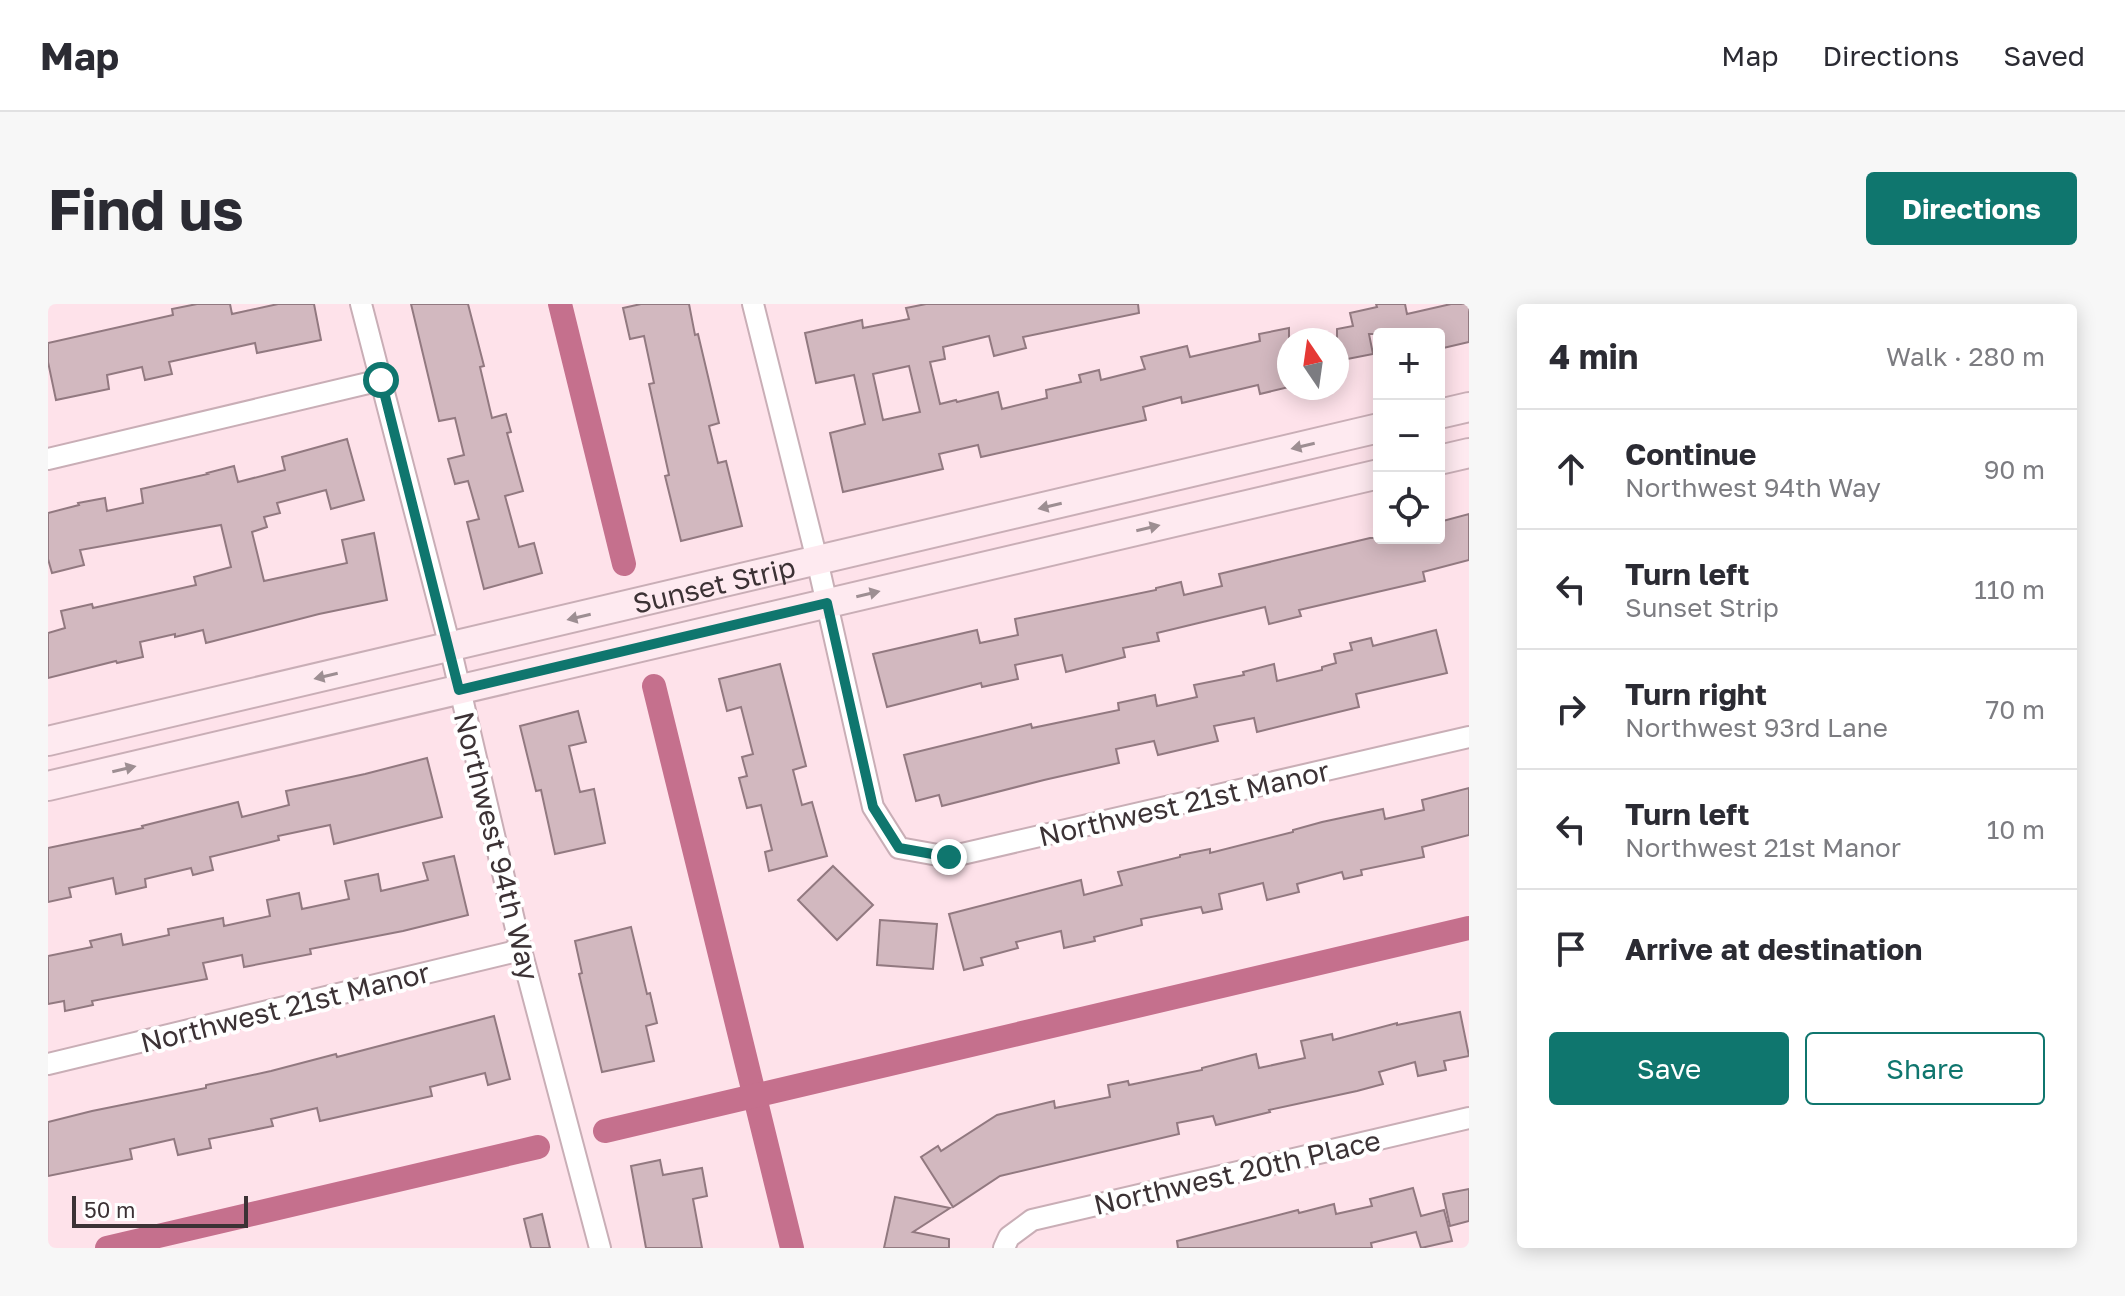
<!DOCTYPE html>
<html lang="en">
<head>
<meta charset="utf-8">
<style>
	:root { --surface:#fff; --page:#f7f7f7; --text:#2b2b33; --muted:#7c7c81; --line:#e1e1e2; --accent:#0f766e }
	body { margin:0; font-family:"Golos Text",sans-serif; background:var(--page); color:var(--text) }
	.controls { position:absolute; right:24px; top:24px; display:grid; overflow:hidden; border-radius:8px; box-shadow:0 4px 20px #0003 }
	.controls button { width:72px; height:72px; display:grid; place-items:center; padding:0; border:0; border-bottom:2px solid var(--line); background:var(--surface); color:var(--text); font:40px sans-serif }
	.compass { position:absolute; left:1229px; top:24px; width:72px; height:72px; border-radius:50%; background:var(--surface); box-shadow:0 4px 20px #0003; rotate:347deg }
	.scale { position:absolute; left:24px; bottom:20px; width:176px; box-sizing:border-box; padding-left:8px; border:4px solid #3c3235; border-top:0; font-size:22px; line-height:28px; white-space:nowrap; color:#3c3235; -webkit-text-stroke:6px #fff; paint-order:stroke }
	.stop { position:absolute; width:24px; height:24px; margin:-18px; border:6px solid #0f766e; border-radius:50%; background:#fff }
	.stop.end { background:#0f766e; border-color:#fff; box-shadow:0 2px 8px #0008 }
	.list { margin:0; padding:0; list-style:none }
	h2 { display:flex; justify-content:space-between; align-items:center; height:104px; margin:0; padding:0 32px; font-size:34px }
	h2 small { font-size:26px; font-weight:400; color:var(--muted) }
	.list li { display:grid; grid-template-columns:52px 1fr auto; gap:24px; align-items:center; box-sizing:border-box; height:120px; padding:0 32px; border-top:2px solid var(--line) }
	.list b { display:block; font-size:30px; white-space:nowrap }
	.list p { margin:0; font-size:26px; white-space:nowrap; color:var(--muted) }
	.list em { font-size:26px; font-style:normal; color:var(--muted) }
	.actions { display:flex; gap:16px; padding:24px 32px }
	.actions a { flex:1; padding:18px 0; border:2px solid var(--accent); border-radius:8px; text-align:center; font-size:28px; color:var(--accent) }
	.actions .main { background:var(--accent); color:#fff }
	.icon { flex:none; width:44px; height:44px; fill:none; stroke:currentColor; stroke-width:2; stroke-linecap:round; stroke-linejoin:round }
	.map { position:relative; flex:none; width:1421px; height:944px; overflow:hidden; border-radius:8px }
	header { display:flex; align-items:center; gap:48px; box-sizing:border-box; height:112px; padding:0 40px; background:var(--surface); border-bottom:2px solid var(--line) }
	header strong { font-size:38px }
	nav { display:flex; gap:44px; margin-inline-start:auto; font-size:28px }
	.intro { display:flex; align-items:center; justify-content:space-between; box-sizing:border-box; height:192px; padding:0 48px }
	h1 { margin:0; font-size:56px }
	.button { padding:20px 36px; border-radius:8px; background:var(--accent); color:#fff; font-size:28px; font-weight:700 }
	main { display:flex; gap:48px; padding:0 48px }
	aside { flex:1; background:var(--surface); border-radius:8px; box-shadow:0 4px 20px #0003 }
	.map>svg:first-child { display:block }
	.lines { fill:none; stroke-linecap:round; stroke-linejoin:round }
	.canal { stroke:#c5708d; stroke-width:24 }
	.building { fill:#d2b8bf; stroke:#927980; stroke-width:2; fill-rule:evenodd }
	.street-casing { stroke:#c9aeb6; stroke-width:24 }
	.secondary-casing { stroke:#c9aeb6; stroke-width:32 }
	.street { stroke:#fff; stroke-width:20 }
	.secondary { stroke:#feeaf0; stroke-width:28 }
	.oneway { fill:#9d8e92 }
	.route { stroke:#0f766e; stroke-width:10 }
	.labels { text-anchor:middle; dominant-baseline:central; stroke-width:8; stroke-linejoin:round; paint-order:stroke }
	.street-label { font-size:28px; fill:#3c3235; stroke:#fff }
</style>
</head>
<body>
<header>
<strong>Map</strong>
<nav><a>Map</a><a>Directions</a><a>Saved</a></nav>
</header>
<div class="intro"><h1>Find us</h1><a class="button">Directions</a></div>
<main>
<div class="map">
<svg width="1421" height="944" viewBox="0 0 1421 944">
	<rect width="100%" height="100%" fill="#fee2ea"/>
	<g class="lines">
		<g class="canal">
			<path d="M512,0L576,260"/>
			<path d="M606,382L744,944"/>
			<path d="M557,827L1421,624"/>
			<path d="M59,944L490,843"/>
		</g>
	</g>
	<g class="building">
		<path d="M149,0H182L184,10L230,0H266L273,36L209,49L207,39L121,58L124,70L97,76L94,63L59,71L61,85L8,96L0,58V39L125,11L124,5Z"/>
		<path d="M363,0H420L436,62L432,63L444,114L458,110L463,128L459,129L475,187L457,192L471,243L486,239L494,269L436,285L419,218L431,215L420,177L407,180L400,155L416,151L407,114L391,117Z"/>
		<path d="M593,0H641L647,31L650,30L671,119L661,122L670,159L678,157L694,222L633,237L617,172L621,171L601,80L606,79L596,32L582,35L575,4Z"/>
		<path d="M878,0H1090L1091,9L975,33L978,44L946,52L941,32L895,43L897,55L882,58L892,100L908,96L909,98L950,88L954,105L999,94L998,86L1033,78L1031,71L1051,66L1053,76L1097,65L1093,53L1139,42L1142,53L1212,37L1211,30L1241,24V83L1212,90L1210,81L1134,99L1133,93L1095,103L1098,116L933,153L930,141L891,150L895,165L795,188L782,129L817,120L806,71L768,79L757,29L814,16L815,24L861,15L858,4ZM861,62L872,108L835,116L825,70Z"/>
		<path d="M1328,0H1357L1359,10L1403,0H1421V38L1391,45V30H1321L1325,50L1289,57V25L1305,22L1302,9L1329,3Z"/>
		<path d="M299,135L316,196L283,205L278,186L229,199L232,209L216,213L219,223L204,228L216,277L299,259L294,236L326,229L339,296L271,310L158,339L155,326L127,333V330L92,338L95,353L69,359L68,357L0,374V329L17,324L13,307L44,300L45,304L148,281L146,273L183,263L173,221L32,246L36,261L4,269L0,255V209L31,201L30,199L57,194L59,207L95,199L93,185L160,170L159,169L186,162L190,178L237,166L234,153Z"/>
		<path d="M1421,210V256L1375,268L1377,277L1251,306L1253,312L1221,320L1217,303L1109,329L1111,337L1075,344L1077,353L1018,368L1014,351L967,361L970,375L934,383L933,379L839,403L825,350L929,326L932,339L970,331L967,315L1108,286V284L1133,278L1136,291L1174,282L1171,270L1322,234H1391V218Z"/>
		<path d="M1388,326L1399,369L1308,390L1311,403L1209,428L1206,414L1166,422L1170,437L1110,451L1106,437L1068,445L1071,459L996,476L894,502L891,491L868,497L856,451L983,420L984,424L1071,406L1070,399L1107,391L1109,402L1149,393L1146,381L1196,371L1195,368L1226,360L1229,377L1274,366V363L1288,359L1286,350L1304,346L1302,339L1323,334L1325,342Z"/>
		<path d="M732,360L758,462L745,466L754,501L764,498L779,552L721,567L717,548L724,546L713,501L699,504L691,474L699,472L694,453L705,450L693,403L679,407L671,375Z"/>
		<path d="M530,407L538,438L521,442L532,488L546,485L557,539L507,550L493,486L488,487L472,422Z"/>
		<path d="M379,454L394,513L286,540L282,521L230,532L231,536L162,553L165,566L145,571L143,564L97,575L98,583L68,590L65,574L21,584L23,593L0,598V544L95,524L94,522L190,498L194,513L241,501L238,487L317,470Z"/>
		<path d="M1421,484V531L1374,543L1376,553L1313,566L1314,571L1296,575L1294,568L1249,580L1251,588L1219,596L1215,579L1171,590L1174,605L1155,609L1153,603L1093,615L1094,621L1046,633L1047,637L1016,644L1013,627L968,638L970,644L933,654L935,661L916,666L901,610L1033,576L1036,591L1074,581L1070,568L1132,553V551L1162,545V549L1245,528V526L1274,518L1335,505L1337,515L1376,506L1374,496Z"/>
		<path d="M406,552L420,611L355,627L262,645L263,650L196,663L194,651L155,659L159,675L44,697L45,701L17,707L16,697L0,700V652L44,643L42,637L73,630L75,641L121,631L120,625L175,614L176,622L222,612L219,596L251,589L254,605L301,595L297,577L330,570L333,587L380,576L375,559Z"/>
		<path d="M785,562L825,601L789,636L750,596Z"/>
		<path d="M832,616L889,620L885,665L829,661Z"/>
		<path d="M583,623L599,690L602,689L609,719L598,722L606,757L554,768L531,670L534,669L527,637Z"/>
		<path d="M1412,708L1421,752L1396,757L1398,766L1370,772L1367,758L1331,768L1335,780L1309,787L1221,806L1222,808L1168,821L1165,812L1129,819L1131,830L952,872L905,903L873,853L890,842L893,847L949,811L1006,797L1007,804L1062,793L1060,781L1080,777L1081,781L1154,766V764L1208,750L1211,764L1257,754L1253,737L1284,730L1285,736L1349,719V721Z"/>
		<path d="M446,712L462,775L440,781L437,769L382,783L384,792L272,817L269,804L223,815L225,822L161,835L163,844L130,851L126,835L82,845L84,855L0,872V818L44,807L158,784V781L223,767L288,750L289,753Z"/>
		<path d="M612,856L615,871L654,864L659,892L645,895L654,944H598L583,862Z"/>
		<path d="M1365,884L1373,912L1396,906L1404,937L1373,944L1368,928L1323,939L1324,944H1130L1129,937L1250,906L1251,909L1286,900L1288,910L1324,902L1322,895Z"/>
		<path d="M1421,885V917L1402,922L1395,890Z"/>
		<path d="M847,893L902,904L865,928L901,935V944H836Z"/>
		<path d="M494,910L502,944H483L476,915Z"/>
	</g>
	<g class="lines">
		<defs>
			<g id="street">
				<path d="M313,0L402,343L473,646L552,944"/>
				<path d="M705,0L769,256L825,503L851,544L901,553L1421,433"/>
				<path d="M0,155L333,76"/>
				<path d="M0,760L473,646"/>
				<path d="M956,944L961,933L984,916L1421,814"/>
			</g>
			<g id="secondary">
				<path d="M1391,110L1421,103"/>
				<path d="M1391,156L1421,149"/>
				<path id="s1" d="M0,437L1331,124"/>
				<path d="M0,482L1331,170"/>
			</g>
		</defs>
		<use href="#street" class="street-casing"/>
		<use href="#secondary" class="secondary-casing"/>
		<use href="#street" class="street"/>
		<use href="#secondary" class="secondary"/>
	</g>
	<defs><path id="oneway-solid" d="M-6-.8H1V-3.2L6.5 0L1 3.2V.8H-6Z" transform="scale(2)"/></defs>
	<g class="oneway">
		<use href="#oneway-solid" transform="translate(1255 142) rotate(167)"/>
		<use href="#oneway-solid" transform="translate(1002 202) rotate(167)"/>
		<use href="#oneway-solid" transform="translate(1100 224) rotate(-13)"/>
		<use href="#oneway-solid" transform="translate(820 290) rotate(-13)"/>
		<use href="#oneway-solid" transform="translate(531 313) rotate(167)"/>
		<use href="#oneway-solid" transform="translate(278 372) rotate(167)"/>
		<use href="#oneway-solid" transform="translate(76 465) rotate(-13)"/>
	</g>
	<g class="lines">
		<path class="route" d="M333,76L411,386L779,299L825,503L851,544L901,553"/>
	</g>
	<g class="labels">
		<g class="street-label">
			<text stroke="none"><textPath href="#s1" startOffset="684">Sunset Strip</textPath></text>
			<text transform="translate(1136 499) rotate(-13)">Northwest 21st Manor</text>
			<text transform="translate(449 542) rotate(76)">Northwest 94th Way</text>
			<text transform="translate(237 703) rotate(-14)">Northwest 21st Manor</text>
			<text transform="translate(1189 868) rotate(-13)">Northwest 20th Place</text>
		</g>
	</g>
</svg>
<div class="controls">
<button>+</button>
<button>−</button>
<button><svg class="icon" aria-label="locate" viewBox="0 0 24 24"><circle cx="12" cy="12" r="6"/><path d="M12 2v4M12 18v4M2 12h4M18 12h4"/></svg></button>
</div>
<svg class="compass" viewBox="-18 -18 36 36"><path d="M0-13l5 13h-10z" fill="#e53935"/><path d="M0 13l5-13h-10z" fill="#7c7c81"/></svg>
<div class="scale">50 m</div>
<div class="stop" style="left:333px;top:76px"></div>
<div class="stop end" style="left:901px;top:553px"></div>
</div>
<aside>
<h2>4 min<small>Walk · 280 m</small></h2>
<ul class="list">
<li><svg class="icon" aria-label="ahead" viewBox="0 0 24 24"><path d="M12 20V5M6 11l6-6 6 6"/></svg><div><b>Continue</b><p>Northwest 94th Way</p></div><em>90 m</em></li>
<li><svg class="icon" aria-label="left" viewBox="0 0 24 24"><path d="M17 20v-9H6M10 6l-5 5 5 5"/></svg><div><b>Turn left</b><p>Sunset Strip</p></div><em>110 m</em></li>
<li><svg class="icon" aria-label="right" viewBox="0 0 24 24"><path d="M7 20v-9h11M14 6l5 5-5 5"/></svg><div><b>Turn right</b><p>Northwest 93rd Lane</p></div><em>70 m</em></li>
<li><svg class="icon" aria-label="left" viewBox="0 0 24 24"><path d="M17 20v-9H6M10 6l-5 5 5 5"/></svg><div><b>Turn left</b><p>Northwest 21st Manor</p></div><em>10 m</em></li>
<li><svg class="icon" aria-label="arrive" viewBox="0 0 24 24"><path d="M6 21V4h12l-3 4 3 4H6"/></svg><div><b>Arrive at destination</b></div></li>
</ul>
<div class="actions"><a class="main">Save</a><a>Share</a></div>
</aside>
</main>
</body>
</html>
